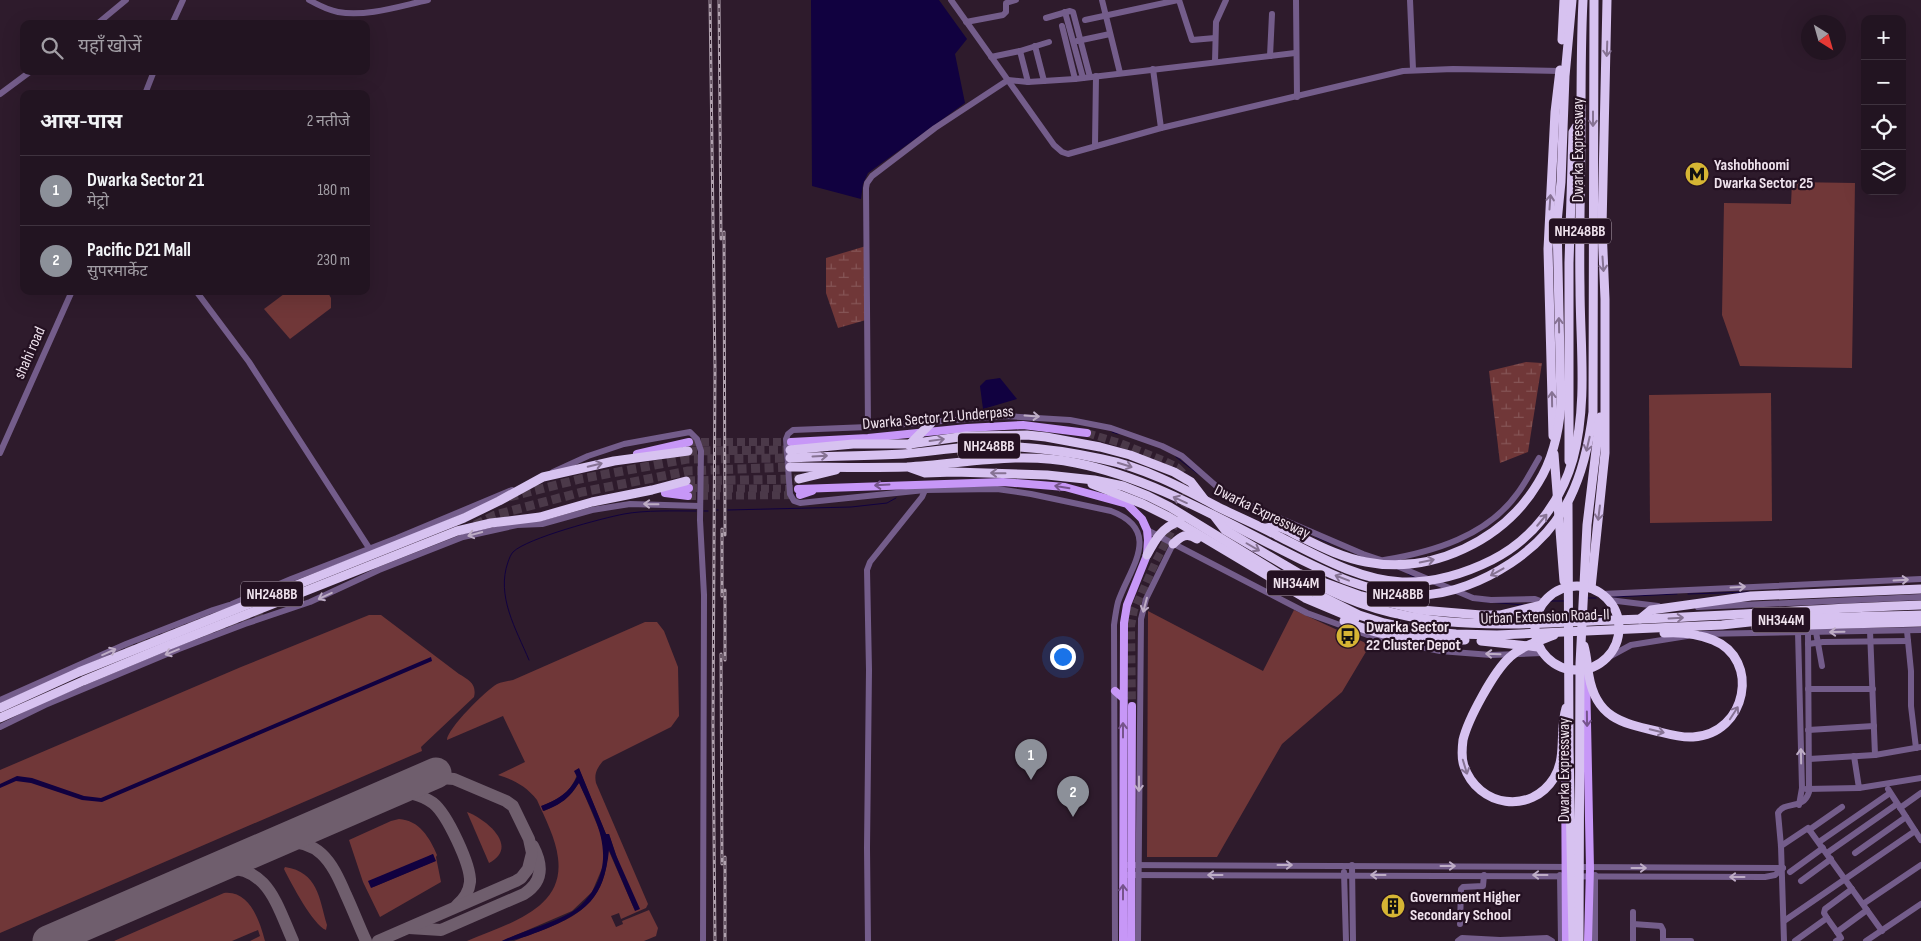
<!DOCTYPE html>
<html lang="hi">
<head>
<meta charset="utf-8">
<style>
	:root { --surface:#221421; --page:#2e212e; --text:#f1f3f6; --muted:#a29ea5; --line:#3f333f; --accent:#8c9099 }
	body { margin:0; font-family:"Sofia Sans Condensed","Noto Sans Devanagari",sans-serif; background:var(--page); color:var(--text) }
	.controls { position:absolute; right:15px; top:15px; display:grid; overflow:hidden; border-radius:10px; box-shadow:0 5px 20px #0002 }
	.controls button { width:45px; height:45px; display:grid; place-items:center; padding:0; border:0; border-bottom:1px solid var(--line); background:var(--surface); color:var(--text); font:25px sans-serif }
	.compass { position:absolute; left:1801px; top:15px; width:45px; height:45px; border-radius:50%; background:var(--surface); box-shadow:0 5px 20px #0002; rotate:143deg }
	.you { position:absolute; left:1062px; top:656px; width:18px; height:18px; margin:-12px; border:4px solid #fff; border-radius:50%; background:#1a73e8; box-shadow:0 0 0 8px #1a73e833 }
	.badge { display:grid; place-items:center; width:32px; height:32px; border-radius:50%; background:var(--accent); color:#fff; font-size:16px; font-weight:700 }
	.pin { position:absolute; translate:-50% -41px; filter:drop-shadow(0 1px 2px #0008) }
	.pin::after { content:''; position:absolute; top:26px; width:18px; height:15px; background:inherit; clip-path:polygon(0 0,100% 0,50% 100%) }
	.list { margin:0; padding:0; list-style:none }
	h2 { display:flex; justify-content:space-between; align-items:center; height:65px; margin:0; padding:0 20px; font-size:21px }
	h2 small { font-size:16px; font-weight:400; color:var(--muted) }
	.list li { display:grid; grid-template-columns:32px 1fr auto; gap:15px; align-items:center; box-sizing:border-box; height:70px; padding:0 20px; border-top:1px solid var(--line) }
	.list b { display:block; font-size:19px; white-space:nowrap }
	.list p { margin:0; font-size:16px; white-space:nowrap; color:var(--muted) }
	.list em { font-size:16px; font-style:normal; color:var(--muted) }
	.icon { flex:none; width:28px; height:28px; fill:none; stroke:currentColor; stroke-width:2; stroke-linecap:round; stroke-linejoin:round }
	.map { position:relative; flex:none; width:1921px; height:941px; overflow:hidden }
	.search { position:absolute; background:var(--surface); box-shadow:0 5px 20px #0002; left:20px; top:20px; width:350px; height:55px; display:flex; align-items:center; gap:12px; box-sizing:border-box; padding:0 18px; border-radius:10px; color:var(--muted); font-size:19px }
	.panel { position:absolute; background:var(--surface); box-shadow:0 5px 20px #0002; left:20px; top:90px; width:350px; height:205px; border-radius:10px }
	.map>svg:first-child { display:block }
	.grass { fill:#703738; fill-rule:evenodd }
	.wetland { fill:url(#wetland-marsh) }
	.water { fill:#110140 }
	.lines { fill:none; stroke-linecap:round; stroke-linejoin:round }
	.stream { stroke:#110140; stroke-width:1 }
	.taxiway { stroke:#6f5e6d; stroke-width:12 }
	.runway { stroke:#6f5e6d; stroke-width:31 }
	.major-tunnel { stroke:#4b3949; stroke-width:8; stroke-dasharray:8 4; stroke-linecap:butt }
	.highway-tunnel { stroke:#4b3949; stroke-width:9; stroke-dasharray:9 4.5; stroke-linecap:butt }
	.minor { stroke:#745d8b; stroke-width:6 }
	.major { stroke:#c797f7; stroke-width:8 }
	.highway { stroke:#d7c2f0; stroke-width:9 }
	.rail-casing { stroke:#b0a1ae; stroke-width:3 }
	.rail { stroke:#241122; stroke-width:1; stroke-dasharray:4; stroke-linecap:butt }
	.oneway { stroke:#867293 }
	.oneway2 { stroke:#beadc6 }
	.oneway3 { stroke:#76548c }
	.labels { text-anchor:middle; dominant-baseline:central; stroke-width:4.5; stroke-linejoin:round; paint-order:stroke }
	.shield { fill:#241122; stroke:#b2a3b0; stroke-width:1 }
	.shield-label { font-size:15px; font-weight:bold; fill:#efe2ed }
	.street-label { font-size:16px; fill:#efe2ed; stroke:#241122 }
	.poi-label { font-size:16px; font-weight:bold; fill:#efe2ed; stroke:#241122; text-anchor:start }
</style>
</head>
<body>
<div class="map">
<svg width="1921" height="941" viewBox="0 0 1921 941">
	<defs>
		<pattern id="wetland-marsh" width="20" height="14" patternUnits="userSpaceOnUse" patternTransform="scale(1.25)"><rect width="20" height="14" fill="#703738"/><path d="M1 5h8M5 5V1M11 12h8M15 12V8" fill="none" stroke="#855455"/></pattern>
	</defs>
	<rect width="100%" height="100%" fill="#2e1b2c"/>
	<g class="grass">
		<path d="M1792,182L1855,183L1852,368L1740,366L1722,315L1724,203L1791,204Z"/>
		<path d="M288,291H327L331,298V308L290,339L264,309Z"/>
		<path d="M1771,393L1772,521L1650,523L1649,395Z"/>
		<path d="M1294,610L1370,645L1342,692L1282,744L1217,857H1147L1148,611L1263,671Z"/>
		<path d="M369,615H381L459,674C469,680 477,684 474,697L421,747L422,751L0,933V770L241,667Z"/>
		<path d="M645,622H657L664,631L678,667L679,716L671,727L603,761C597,768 594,774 596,783L648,904L646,908L621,919L619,913L611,916L616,927L623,924L622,921L649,910L658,928L656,936L644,941H514C565,921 606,913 608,849L635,911L609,834H606L579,769C572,792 562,797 542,806L544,811C560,804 571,798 579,782L601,834L604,845L603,866L592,892L572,911L502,941H467C505,924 565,911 558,858C556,839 545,818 537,800C526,786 514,780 498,775L525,762L503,716L447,740C447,729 486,690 497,684C502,682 508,681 513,680Z"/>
		<path d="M467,812C486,819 520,847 489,863Z"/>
		<path d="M399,819C419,820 430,838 437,855L436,857L441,882L380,917L363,882L349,840L391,821ZM433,854L435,861L371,888Z"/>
		<path d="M285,867C318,872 319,898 327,925L326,930C313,925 291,883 284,869Z"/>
		<path d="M224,893C250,890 260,922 265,941H250L260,936L258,930L232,941H114Z"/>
	</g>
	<g class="wetland">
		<path d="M866,246V320L838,328L826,293V258Z"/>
		<path d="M1526,362L1542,363L1528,452L1500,463L1489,371Z"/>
	</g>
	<g class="water">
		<path d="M811,0H939L967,39L955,54L965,103L868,173L863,184L861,199L812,186Z"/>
		<path d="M1000,378L1017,399L983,409L980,386L986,380Z"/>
		<path d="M431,657L432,661L102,802L82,800L31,783L16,781L0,788V784L17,776L32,778L84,796L101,798Z"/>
		<path d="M579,768L606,834H609L616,855L640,909L635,911L609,850C604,899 586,912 543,930C529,935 517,941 502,941C524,930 549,925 570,913C581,907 590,896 596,885C614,849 594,816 579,783C568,799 562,804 543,811L541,806C557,800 569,793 577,777L574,771Z"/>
		<path d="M433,854L436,861L371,888L368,881Z"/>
	</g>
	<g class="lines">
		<g class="stream">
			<path d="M1112,432L1118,434"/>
			<path d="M1176,457L1198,474"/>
			<path d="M717,510H718"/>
			<path d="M728,510L851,507L887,503L896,498"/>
			<path d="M704,511H708"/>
			<path d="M1316,537L1330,543"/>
			<path d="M1408,574L1416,578"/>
			<path d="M1688,594L1749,592"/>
			<path d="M1613,597L1677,594"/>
			<path d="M1588,598H1596"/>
			<path d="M1478,601L1523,605"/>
			<path d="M1550,601H1564"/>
			<path d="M529,660C516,629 496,596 508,562C509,559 511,554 513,552C527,538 603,518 624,514C645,510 675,511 696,511"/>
		</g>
		<g class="taxiway">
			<path d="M392,791C407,792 420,794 433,803C447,814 471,865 470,882C469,892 464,899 457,905"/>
			<path d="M276,842C319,838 331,860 346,895C353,910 359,926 366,941"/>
			<path d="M216,869C267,862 276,903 293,941"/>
			<path d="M409,928L441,930L524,894C543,882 543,865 533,846"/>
			<path d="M378,941L516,881L521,878L528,869L532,853L529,839L513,806L506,801L454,779L427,777"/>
		</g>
		<path class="runway" d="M48,941L436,773"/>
		<g class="major-tunnel">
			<path d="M1087,433L1120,443L1165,461L1177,467L1182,472L1187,483L1185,505L1156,561L1134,610L1131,626L1132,706"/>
			<path d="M689,442H791"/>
			<path d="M689,488L798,489"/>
			<path d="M688,496L800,495"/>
		</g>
		<g class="highway-tunnel">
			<path d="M688,451L790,450"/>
			<path d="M686,481L799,479"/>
			<path d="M509,497L580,479L687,459L790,458"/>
			<path d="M475,525L495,515L582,492L688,471L790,467"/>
			<path d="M204,636L264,612"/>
			<path d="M100,659L227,608"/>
		</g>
		<g class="minor">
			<path d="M309,0C318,5 327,10 338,12C367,17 400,6 428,0"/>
			<path d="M951,0L1054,145L1062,152L1068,154L1161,128L1403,71L1453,69L1560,71"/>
			<path d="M1102,0L1120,73"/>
			<path d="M1179,0L1192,40L1215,38"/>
			<path d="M1296,0L1297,97"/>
			<path d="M1410,0L1413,69"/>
			<path d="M1065,12L1083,78"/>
			<path d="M1046,18L1070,11L1073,12L1090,77"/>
			<path d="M1085,20L1178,0"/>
			<path d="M966,22L1003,15L1006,12V3L1016,0"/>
			<path d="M97,24L126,0"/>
			<path d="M172,24L183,0"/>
			<path d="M1062,26L1075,79"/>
			<path d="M1077,41L1110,34"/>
			<path d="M1035,46L1044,81"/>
			<path d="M1020,51L1028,82"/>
			<path d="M1270,56L1272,14"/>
			<path d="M991,57L1020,51L1049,42"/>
			<path d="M1215,62L1216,22L1226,0"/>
			<path d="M1153,69L1161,128"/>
			<path d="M0,94L31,71"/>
			<path d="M145,94L154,71"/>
			<path d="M1095,145L1096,76"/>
			<path d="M196,291L249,362L371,551"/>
			<path d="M868,427L866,188L867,183L872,176L935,128L1008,80L1028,82L1075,79L1295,53"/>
			<path d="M0,453L72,291"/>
			<path d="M553,472L588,456L624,444L690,432L697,439L701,451L700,520L704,595L703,941"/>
			<path d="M1147,530L1307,613L1373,637L1440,651L1491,655L1542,653"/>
			<path d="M1384,560C1433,552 1487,536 1517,494C1526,482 1532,470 1539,458"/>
			<path d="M1397,566L1473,598L1491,600L1535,599L1543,602"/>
			<path d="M1602,594L1921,579"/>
			<path d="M1609,600L1658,606"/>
			<path d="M1698,607L1921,597"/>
			<path d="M231,611L229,607L232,604L291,579L397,538L512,490"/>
			<path d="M1907,631L1911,671V706L1916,748"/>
			<path d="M1798,632L1802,788L1799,805"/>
			<path d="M1816,632L1822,666"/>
			<path d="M1702,634L1921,630"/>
			<path d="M1808,644L1823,642L1908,641"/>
			<path d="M1607,658L1631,645L1687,636"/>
			<path d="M1808,689H1873"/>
			<path d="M0,700L126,644L213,610L229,605"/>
			<path d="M0,727L45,705L179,649L245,624L310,602L379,570L463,537L517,525L542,524L592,510L630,504L700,506"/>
			<path d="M1808,730L1874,726"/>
			<path d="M1875,755L1921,747"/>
			<path d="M1854,756L1859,788L1921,778"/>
			<path d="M1809,759L1875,755L1870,631"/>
			<path d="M1806,789L1859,788"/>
			<path d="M1888,789L1921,840"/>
			<path d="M1900,808L1921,793"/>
			<path d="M1809,830L1842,807"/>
			<path d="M1819,842L1890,793"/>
			<path d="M1781,846L1808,828L1882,931"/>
			<path d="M1827,853L1897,804"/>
			<path d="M1855,853L1906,817"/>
			<path d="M1123,865L1783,868"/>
			<path d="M1352,865L1353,941"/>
			<path d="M1344,872L1346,941"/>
			<path d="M1790,872L1823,848"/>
			<path d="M1127,875L1765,877L1775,875L1783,868"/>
			<path d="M1560,875L1561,941"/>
			<path d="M1801,881L1831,859"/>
			<path d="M1863,904L1921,865"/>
			<path d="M1633,912V941"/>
			<path d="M1827,918L1824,913L1825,909L1852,889"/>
			<path d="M1784,921L1915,831"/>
			<path d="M1460,924L1461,889L1463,887L1483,886L1484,875"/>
			<path d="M1633,924L1661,926L1663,930V941"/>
			<path d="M868,941L867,848L869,670L867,570L870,562L922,497L925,490"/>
			<path d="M1115,941L1114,625C1115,618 1116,610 1118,602C1129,569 1164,531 1111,511L1031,494L997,489L925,490L800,503L794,501L790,494L786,439L788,434L793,430L868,427L1005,416L1070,420L1111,428L1162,446L1182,456L1223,492L1254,507L1363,554L1387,562"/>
			<path d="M1138,941L1141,619L1146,599L1173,544"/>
			<path d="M1458,941L1462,938L1500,940L1547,938L1552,941"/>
			<path d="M1595,941V875"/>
			<path d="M1663,941H1691"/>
			<path d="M1784,941L1781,846L1778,813C1785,800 1803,811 1809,792L1808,632"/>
			<path d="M1795,941L1827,918L1837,932"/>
			<path d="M1836,941L1841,938L1837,932L1867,910"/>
			<path d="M1866,941L1921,904"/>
		</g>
		<g class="major">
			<path d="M791,442L868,438L967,428L1023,425L1087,433"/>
			<path d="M637,454L689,442"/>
			<path d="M798,489L1003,482L1065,487L1127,504L1142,519L1147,530L1148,540L1147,555L1127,605L1124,623L1123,941"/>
			<path d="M664,490L689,488"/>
			<path d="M665,493L688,496"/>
			<path d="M800,495L812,491"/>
			<path d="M1586,674L1590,868L1588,941"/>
			<path d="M1115,691L1123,698"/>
			<path d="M1565,753L1566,941"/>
			<path d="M1131,941L1132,706"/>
		</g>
		<g class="highway">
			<path d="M1562,40L1564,0"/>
			<path d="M1553,436L1548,249L1555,112L1560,70"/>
			<path d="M909,445L931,423"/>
			<path d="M790,450L853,444H910L966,436L1027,435L1046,437L1100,447L1130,455L1174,472L1191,482L1204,499"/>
			<path d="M1554,454L1564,581"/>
			<path d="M790,458C827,456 865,456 903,454C931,452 961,446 989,446C1027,446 1065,451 1102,459C1143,467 1181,487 1218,507C1238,517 1258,525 1278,536C1316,555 1358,580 1402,582C1434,583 1464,574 1492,560C1532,540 1561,502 1573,459C1588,403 1580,344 1580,287C1579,231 1581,176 1581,120C1581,80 1581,40 1583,0"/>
			<path d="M1569,461V263L1573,132L1581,119"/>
			<path d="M790,467C829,467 868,468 907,467C963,464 1019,451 1076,463C1146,477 1211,514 1274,546C1320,569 1366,595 1419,595C1451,595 1485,580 1511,563C1567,526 1585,476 1593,412L1594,0"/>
			<path d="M911,468L925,473L954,472L1047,475L1094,480L1123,486L1148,496L1170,507L1284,577L1335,603L1359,615L1384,623L1422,631L1456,634L1497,635L1722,625C1788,617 1855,617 1921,615"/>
			<path d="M799,479L836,470"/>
			<path d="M1092,484L1143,504L1169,517L1305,598L1355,619"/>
			<path d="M1568,504L1569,747L1573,941"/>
			<path d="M1215,517L1225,530L1298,573L1361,596L1421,610L1481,615H1500L1541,605"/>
			<path d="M1264,528C1268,528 1274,526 1279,527C1287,529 1295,535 1303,538C1323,548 1344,558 1366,562C1432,575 1504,540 1538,483C1553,459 1559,432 1561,404L1557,222L1561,182L1565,76L1572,0"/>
			<path d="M1173,544C1181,536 1187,532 1197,539"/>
			<path d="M1147,555C1155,540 1162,527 1180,521"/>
			<path d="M1316,583C1409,636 1512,624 1615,620C1717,617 1819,608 1921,605"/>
			<circle cx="1577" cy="628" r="42"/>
			<path d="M1591,588L1605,453V299L1602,227L1607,0"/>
			<path d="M1640,619L1651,610L1751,596L1921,589"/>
			<path d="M1344,621C1383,638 1423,642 1465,640"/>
			<path d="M1797,621L1808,625L1921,622"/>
			<path d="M1554,635C1539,641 1522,646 1510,657C1494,671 1468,719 1463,740C1462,748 1461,758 1464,766C1478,807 1531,815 1554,778C1567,757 1559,730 1566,708"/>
			<path d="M1481,641L1538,647"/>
			<path d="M1584,646C1587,656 1587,666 1589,676C1596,717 1621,723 1656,731C1668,734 1681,738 1693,737C1747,734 1761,659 1713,640C1698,634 1679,632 1664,633"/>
			<path d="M0,708L79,672L464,518L499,501L543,477L614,461L688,451"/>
			<path d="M0,718L83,681L167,646L457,531L491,523L540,517L592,502L652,490L686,481"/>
			<path d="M1579,941L1580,664L1587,525L1600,417"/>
		</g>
		<defs>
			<g id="rail">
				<path d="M710,0L715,369L713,724L715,941"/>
				<path d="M719,0L721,239"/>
				<path d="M724,232L725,535"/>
				<path d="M722,529V596"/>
				<path d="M721,654L722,864"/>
				<path d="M725,660V590"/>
				<path d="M725,857V941"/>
			</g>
		</defs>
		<use href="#rail" class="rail-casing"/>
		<use href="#rail" class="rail"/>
	</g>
	<defs><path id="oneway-shaft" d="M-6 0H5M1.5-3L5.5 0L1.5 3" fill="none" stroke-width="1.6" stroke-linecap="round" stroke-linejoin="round" transform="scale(1.25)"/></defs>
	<g class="oneway">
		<use href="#oneway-shaft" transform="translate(1607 49) rotate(92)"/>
		<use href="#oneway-shaft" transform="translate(1593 119) rotate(90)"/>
		<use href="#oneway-shaft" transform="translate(1550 202) rotate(-86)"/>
		<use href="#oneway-shaft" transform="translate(1603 264) rotate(86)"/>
		<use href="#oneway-shaft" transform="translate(1559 325) rotate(-91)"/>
		<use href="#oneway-shaft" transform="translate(1552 399) rotate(-91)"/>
		<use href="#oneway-shaft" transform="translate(937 440) rotate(-8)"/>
		<use href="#oneway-shaft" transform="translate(1588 444) rotate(103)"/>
		<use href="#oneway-shaft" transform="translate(820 456) rotate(-3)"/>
		<use href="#oneway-shaft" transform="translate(595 465) rotate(-13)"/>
		<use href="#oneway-shaft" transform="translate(1125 465) rotate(17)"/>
		<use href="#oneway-shaft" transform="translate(998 473) rotate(-179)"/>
		<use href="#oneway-shaft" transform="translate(1180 500) rotate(-156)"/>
		<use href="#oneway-shaft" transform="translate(1599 513) rotate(97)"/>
		<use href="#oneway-shaft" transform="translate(1542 520) rotate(-50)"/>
		<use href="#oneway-shaft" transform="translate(1253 547) rotate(30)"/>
		<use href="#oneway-shaft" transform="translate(1427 561) rotate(-12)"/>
		<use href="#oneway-shaft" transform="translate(1497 572) rotate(151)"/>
		<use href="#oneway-shaft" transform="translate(1342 578) rotate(-159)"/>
		<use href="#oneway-shaft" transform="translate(1676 618) rotate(-3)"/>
		<use href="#oneway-shaft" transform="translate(1734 713) rotate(-57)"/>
		<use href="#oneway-shaft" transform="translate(1657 731) rotate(13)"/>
		<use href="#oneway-shaft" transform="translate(1465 767) rotate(73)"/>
	</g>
	<g class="oneway2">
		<use href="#oneway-shaft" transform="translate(1032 416) rotate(4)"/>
		<use href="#oneway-shaft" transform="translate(651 504) rotate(-179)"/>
		<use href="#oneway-shaft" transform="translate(475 534) rotate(165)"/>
		<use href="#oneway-shaft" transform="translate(1901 580) rotate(-3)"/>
		<use href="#oneway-shaft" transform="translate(1738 587) rotate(-3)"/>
		<use href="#oneway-shaft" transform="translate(325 596) rotate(155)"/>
		<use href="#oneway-shaft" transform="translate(1145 605) rotate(105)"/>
		<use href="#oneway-shaft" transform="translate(1837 632) rotate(179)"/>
		<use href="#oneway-shaft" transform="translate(109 652) rotate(-24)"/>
		<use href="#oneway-shaft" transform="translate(172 652) rotate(158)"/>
		<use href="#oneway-shaft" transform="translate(1493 654) rotate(-178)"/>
		<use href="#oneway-shaft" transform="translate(1801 756) rotate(-91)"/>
		<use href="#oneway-shaft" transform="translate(1139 784) rotate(90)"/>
		<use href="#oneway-shaft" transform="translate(1285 865)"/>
		<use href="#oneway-shaft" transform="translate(1448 866)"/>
		<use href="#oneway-shaft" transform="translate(1639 868)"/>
		<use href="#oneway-shaft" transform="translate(1215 875) rotate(-180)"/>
		<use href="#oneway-shaft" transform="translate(1378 875) rotate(-180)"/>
		<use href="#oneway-shaft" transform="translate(1540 875) rotate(-180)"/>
		<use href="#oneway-shaft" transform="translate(1737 877) rotate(-180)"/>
	</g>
	<g class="oneway3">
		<use href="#oneway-shaft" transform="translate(882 485) rotate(177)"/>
		<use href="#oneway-shaft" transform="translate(1062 487) rotate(-171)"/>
		<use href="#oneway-shaft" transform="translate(1587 719) rotate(89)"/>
		<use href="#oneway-shaft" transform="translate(1123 730) rotate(-90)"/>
		<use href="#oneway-shaft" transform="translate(1123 892) rotate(-90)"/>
	</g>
	<defs>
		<symbol id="metro-disc" viewBox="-11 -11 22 22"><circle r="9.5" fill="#d6b534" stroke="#241122"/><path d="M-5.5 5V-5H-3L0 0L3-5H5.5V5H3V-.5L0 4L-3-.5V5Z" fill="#111"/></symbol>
		<symbol id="bus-disc" viewBox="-11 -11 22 22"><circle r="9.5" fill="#d6b534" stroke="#241122"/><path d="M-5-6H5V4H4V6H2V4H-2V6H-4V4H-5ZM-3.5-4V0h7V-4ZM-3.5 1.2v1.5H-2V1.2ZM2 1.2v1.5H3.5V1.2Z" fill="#111"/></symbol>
		<symbol id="building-disc" viewBox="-11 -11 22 22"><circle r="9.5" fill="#d6b534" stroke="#241122"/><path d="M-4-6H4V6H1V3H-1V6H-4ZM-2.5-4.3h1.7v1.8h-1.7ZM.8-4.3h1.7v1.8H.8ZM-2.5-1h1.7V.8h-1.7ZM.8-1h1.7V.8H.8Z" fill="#111"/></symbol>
	</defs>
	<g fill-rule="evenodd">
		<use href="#metro-disc" x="1683" y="160" width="28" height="28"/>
		<use href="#bus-disc" x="1334" y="622" width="28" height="28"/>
		<use href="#building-disc" x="1379" y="892" width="28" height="28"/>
	</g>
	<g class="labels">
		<g class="shield">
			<rect x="1549" y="218.5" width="62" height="25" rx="4"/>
			<rect x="958" y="433.5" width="62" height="25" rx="4"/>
			<rect x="1267" y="570.5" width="58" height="25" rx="4"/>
			<rect x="241" y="581.5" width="62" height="25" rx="4"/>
			<rect x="1367" y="581.5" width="62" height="25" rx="4"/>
			<rect x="1752" y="607.5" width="58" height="25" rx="4"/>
		</g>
		<g class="shield-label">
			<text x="1580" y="231">NH248BB</text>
			<text x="989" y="446">NH248BB</text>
			<text x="1296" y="583">NH344M</text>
			<text x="272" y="594">NH248BB</text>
			<text x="1398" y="594">NH248BB</text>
			<text x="1781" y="620">NH344M</text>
		</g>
		<g class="street-label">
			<text transform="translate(1578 150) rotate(-90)">Dwarka Expressway</text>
			<text transform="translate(30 353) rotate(-66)">shahi road</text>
			<text transform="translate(938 418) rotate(-5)">Dwarka Sector 21 Underpass</text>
			<text transform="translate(1262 512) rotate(26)">Dwarka Expressway</text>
			<text transform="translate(1545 617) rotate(-2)">Urban Extension Road-II</text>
			<text transform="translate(1564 770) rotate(-90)">Dwarka Expressway</text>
		</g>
		<g class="poi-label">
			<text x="1714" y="165">Yashobhoomi<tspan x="1714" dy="18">Dwarka Sector 25</tspan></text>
			<text x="1366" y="627">Dwarka Sector<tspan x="1366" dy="18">22 Cluster Depot</tspan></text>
			<text x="1410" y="897">Government Higher<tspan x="1410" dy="18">Secondary School</tspan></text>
		</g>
	</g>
</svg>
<div class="controls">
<button>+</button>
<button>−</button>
<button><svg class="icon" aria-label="locate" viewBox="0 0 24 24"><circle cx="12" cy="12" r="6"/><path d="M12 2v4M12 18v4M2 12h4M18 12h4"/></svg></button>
<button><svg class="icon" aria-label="layers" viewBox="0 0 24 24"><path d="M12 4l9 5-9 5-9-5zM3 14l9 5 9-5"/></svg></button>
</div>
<svg class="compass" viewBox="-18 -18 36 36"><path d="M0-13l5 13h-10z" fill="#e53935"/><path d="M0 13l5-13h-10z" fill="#a29ea5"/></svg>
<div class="you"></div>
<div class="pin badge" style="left:1031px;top:780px">1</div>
<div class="pin badge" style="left:1073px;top:817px">2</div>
<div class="search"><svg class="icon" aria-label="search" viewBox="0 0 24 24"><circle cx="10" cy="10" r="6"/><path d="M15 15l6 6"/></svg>यहाँ खोजें</div>
<section class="panel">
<h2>आस-पास<small>2 नतीजे</small></h2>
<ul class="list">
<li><span class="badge">1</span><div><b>Dwarka Sector 21</b><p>मेट्रो</p></div><em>180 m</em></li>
<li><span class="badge">2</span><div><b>Pacific D21 Mall</b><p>सुपरमार्केट</p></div><em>230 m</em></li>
</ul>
</section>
</div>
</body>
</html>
